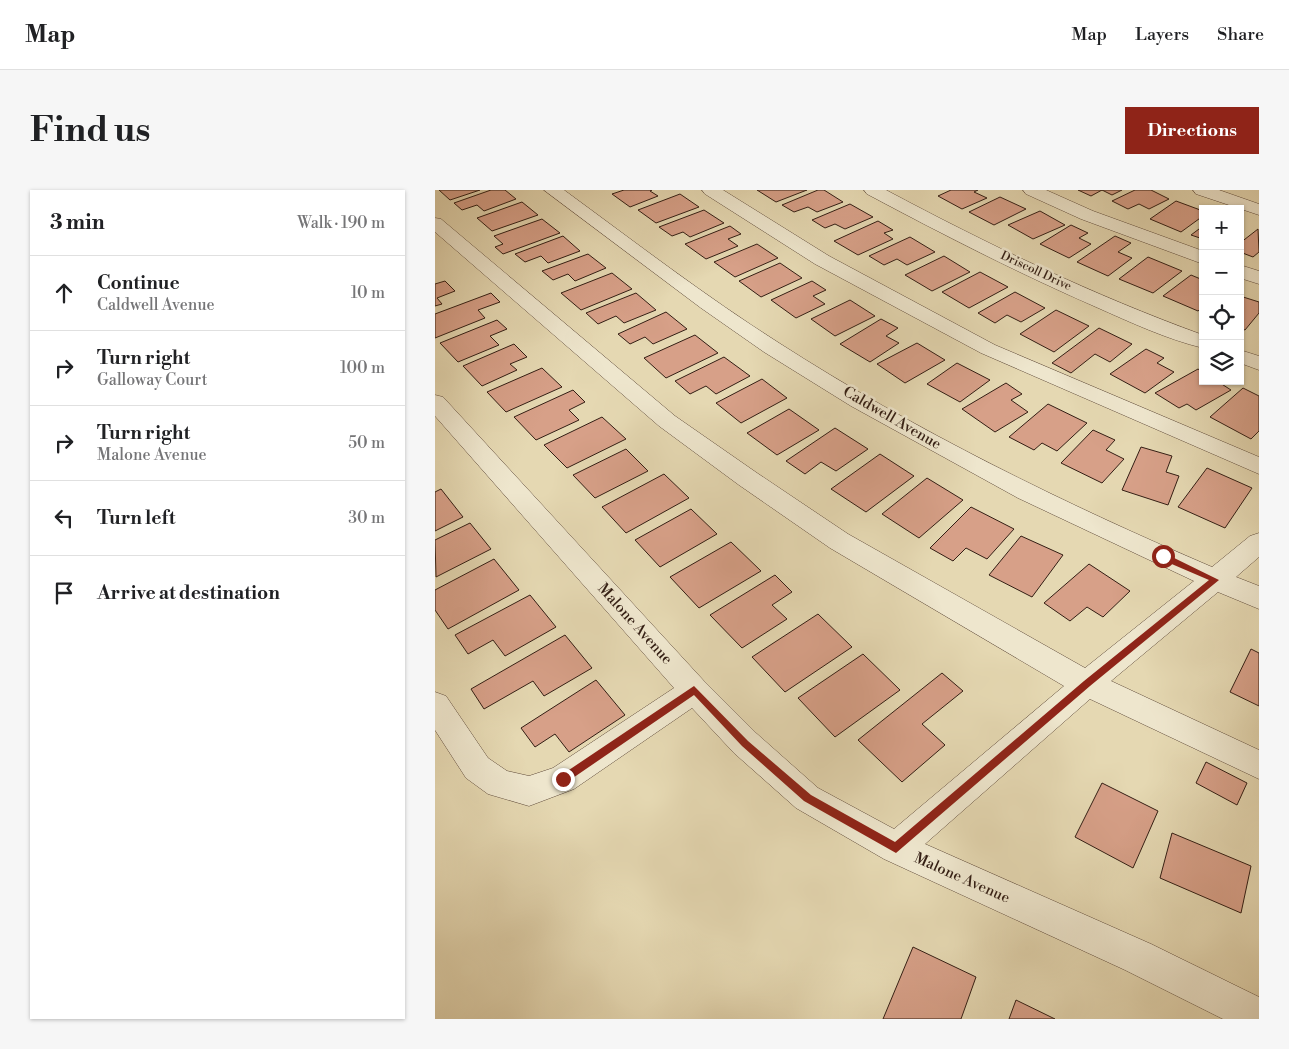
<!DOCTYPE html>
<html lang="en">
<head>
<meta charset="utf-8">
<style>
	:root { --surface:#fff; --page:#f6f6f6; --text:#202124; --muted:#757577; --line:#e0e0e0; --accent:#8f2418 }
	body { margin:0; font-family:"Libre Bodoni",serif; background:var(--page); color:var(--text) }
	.controls { position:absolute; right:15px; top:15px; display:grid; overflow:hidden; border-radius:0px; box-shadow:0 1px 4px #0004 }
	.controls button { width:45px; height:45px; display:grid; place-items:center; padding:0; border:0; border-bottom:1px solid var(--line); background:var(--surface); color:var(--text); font:25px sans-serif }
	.stop { position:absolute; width:15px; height:15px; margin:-11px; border:4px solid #8f2418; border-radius:50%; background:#fff }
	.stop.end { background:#8f2418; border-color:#fff; box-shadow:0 1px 5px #0008 }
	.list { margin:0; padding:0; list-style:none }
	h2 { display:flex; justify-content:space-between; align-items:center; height:65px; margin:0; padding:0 20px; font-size:21px }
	h2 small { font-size:16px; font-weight:400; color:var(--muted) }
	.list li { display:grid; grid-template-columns:32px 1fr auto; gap:15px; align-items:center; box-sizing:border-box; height:75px; padding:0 20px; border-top:1px solid var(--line) }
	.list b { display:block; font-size:19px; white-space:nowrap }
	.list p { margin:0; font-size:16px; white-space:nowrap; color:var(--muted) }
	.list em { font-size:16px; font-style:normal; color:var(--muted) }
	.icon { flex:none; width:28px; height:28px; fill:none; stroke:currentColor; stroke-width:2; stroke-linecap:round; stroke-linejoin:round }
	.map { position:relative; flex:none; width:824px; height:829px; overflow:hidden; border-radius:0px }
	header { display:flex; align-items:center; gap:30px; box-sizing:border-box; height:70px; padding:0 25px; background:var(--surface); border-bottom:1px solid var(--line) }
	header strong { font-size:24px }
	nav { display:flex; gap:28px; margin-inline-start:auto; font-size:18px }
	.intro { display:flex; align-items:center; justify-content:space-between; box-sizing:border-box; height:120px; padding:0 30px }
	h1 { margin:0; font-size:35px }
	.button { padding:12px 22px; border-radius:0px; background:var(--accent); color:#fff; font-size:18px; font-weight:700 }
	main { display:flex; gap:30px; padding:0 30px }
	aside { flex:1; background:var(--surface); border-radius:0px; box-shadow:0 1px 4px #0004 }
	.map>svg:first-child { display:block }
	.building { fill:#d7a088; stroke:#331e14 }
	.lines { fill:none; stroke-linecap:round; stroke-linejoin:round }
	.minor-casing { stroke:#604c3c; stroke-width:1 }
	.minor { fill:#eee6cd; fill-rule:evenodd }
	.route { fill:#8f2418 }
	.labels { text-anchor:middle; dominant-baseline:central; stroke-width:5; stroke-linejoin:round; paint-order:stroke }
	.far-street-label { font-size:12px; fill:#331e14; stroke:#eee6cd }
	.street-label { font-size:15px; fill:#331e14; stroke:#eee6cd }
</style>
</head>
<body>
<header>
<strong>Map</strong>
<nav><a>Map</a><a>Layers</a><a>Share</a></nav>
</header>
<div class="intro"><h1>Find us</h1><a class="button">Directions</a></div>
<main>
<aside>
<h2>3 min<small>Walk · 190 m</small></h2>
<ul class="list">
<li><svg class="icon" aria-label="ahead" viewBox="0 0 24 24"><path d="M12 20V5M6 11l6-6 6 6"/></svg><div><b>Continue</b><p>Caldwell Avenue</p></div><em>10 m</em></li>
<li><svg class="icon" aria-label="right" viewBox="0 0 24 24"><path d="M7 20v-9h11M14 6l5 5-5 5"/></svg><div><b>Turn right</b><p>Galloway Court</p></div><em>100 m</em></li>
<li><svg class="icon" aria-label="right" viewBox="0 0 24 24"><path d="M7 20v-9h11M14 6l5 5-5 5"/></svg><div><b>Turn right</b><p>Malone Avenue</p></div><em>50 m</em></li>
<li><svg class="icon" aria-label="left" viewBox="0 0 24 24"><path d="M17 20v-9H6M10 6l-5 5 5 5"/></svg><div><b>Turn left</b></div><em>30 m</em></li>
<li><svg class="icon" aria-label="arrive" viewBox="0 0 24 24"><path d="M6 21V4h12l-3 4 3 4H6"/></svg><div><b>Arrive at destination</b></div></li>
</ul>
</aside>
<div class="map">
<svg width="824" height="829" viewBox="0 0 824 829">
	<rect width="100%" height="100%" fill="#e5d8b2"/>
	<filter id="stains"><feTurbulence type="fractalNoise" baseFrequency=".004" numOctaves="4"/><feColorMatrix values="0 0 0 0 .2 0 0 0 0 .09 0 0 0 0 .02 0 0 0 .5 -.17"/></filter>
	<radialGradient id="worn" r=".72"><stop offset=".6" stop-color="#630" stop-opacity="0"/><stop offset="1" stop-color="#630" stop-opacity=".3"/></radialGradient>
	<g class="building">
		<path d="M4,0H45L15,10Z"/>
		<path d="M56,0H70L81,9L49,21L42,15L27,20L19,13Z"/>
		<path d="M189,0H217L215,1L223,6L195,17L177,4Z"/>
		<path d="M322,0H372L341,12Z"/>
		<path d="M383,0H389L408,12L382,22L373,17L359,22L347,15Z"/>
		<path d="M516,0H543L539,2L552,8L527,19L503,6Z"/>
		<path d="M643,0H687L677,5L667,0L656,6Z"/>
		<path d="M700,0H716L734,9L714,19L704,14L693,19L677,11Z"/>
		<path d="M245,4L264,17L221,33L203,20Z"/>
		<path d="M565,7L591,19L559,35L534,22Z"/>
		<path d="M741,11L768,21V26L746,42L715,29Z"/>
		<path d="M87,12L103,25L57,41L42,28Z"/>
		<path d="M415,14L438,27L410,39L400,34L390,38L377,30Z"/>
		<path d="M269,20L289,33L255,47L248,42L237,46L224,37Z"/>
		<path d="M605,21L630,35L598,49L573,35Z"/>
		<path d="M107,29L125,43L68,64L60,57L68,54L59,46Z"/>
		<path d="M443,31L458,40L449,43L458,49L423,65L399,51Z"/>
		<path d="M636,35L653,43L644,48L656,54L634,68L605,54Z"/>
		<path d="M295,36L306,44L293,49L303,56L271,69L250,54Z"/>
		<path d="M768,36V49L756,45Z"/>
		<path d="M823,39L824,62L818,67L805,62V53Z"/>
		<path d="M128,46L145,61L113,73L106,66L90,72L80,64Z"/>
		<path d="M680,46L696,53L683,62L697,68L673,86L642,72Z"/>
		<path d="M475,47L500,62L472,75L462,69L449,75L434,66Z"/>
		<path d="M322,54L343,68L300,87L279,72Z"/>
		<path d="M153,64L171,78L140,91L133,84L118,90L107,81Z"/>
		<path d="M509,66L535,82L497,101L470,85Z"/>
		<path d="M713,67L747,81L718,103L684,89Z"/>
		<path d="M345,73L367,88L326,107L304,91Z"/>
		<path d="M545,82L573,97L534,118L507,102Z"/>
		<path d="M177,83L197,99L146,120L126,103Z"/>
		<path d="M756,85L768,90V117L763,121L728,106Z"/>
		<path d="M10,91L20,101L2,108L7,114L0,116V94Z"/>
		<path d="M377,91L391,100L378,106L390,114L361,128L336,110Z"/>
		<path d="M580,102L610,118L586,132L572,125L560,133L543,123Z"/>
		<path d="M56,103L65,112L43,120L50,128L0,148V124Z"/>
		<path d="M201,103L221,120L189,133L181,126L163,134L151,123Z"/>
		<path d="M805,106L824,112V123L810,140L805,138Z"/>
		<path d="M415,110L440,126L400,146L376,129Z"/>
		<path d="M621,120L654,136L619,162L585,144Z"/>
		<path d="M231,122L252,139L218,154L210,147L195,154L183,144Z"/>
		<path d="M446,129L463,138L451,146L464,153L435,172L405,154Z"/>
		<path d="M62,130L72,139L55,146L64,155L23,172L5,153Z"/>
		<path d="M664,138L697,154L675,172L660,164L636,183L617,173Z"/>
		<path d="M260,145L283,163L231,188L209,168Z"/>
		<path d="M482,153L510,170L470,193L442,174Z"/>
		<path d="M79,154L92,167L75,174L82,180L47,196L28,176Z"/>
		<path d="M711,159L729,168L722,173L739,182L710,203L675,184Z"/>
		<path d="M289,167L315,186L281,204L271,196L255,204L240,191Z"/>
		<path d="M522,173L555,190L525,212L492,194Z"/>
		<path d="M107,178L127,197L71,222L52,202Z"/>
		<path d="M763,179L768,182V191H782L796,200L761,220L752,214L744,218L720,203Z"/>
		<path d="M327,189L352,208L306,233L281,213Z"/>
		<path d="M571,193L587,204L576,210L593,222L560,242L527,219Z"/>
		<path d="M808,198L824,206V241L816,249L775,227Z"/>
		<path d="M138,200L150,212L134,220L144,230L101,250L79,227Z"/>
		<path d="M613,214L652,233L622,261L607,253L599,260L574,247Z"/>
		<path d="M354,219L384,240L342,265L312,243Z"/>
		<path d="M167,227L191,249L132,278L109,255Z"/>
		<path d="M400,238L433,259L401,281L386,272L370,284L351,271Z"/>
		<path d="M658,240L680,250L671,260L689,269L667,293L626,273Z"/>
		<path d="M706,257L737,266L731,282L744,286L733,315L687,300Z"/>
		<path d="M191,259L213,281L160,308L138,285Z"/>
		<path d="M445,264L479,286L431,322L396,299Z"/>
		<path d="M772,278L817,298L790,338L743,317Z"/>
		<path d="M229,284L254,308L191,343L167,317Z"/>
		<path d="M492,288L528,310L484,348L447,324Z"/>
		<path d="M6,299L28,327L0,341V302Z"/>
		<path d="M536,317L579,339L552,369L531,358L518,371L495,358Z"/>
		<path d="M256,319L282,344L225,377L200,350Z"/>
		<path d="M35,333L56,359L1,387L0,350Z"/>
		<path d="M586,346L628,365L597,407L554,385Z"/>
		<path d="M296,352L326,381L264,418L235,387Z"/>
		<path d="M59,369L84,400L13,439L0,420V400Z"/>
		<path d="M654,374L695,401L668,427L652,417L635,431L609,413Z"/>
		<path d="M340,385L357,402L337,415L352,429L307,458L275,425Z"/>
		<path d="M95,405L121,437L70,466L58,450L33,464L20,445Z"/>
		<path d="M383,424L417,457L350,502L317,467Z"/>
		<path d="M130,445L157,478L109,506L98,491L49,519L36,499Z"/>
		<path d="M816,459L824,463V516L795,502Z"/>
		<path d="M428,464L465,500L400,547L363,508Z"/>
		<path d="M507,483L528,501L487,534L510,555L467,592L423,550Z"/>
		<path d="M161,490L190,525L134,562L120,544L100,557L86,538Z"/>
		<path d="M771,572L812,593L802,615L761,593Z"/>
		<path d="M667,593L723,621L698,678L640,647Z"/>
		<path d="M737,643L816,676L806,723L725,688Z"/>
		<path d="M478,757L541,787L526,829H448Z"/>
		<path d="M581,810L620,829H574Z"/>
	</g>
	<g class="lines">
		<defs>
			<g id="minor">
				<path d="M109,0H129C200,52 270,106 344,153C481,241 628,313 777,377L815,346L824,343V367L801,387L824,396V419L783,402L676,491L824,560V589L655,509L490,654L716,754L824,807V829H788L690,780L449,669L361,618L299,563L257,518L139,599L94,616L53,604L31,588L0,540V502L11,506L53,568L72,581L94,586L118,578L239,498L0,226V205L8,207L269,491L321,543L383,598L459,639L629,496L395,358L304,295L224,236L0,42V28L6,29L240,226L322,283L413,344L650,478L759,391L583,308L416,216L329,162L266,118Z"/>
				<path d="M267,0H288L394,66L560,155L824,267V284L546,163L380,74L270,4Z"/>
				<path d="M429,0H451C554,55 658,105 768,145V158C731,149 695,132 661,117C583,83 507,44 432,4Z"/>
				<path d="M588,0H611L658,21L768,61V74L646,29L591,4Z"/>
				<path d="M758,0H784L824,14V25L761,4Z"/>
				<path d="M805,75L824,81V94L805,88Z"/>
				<path d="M805,160L824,166V180L805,173Z"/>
			</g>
		</defs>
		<use href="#minor" class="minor-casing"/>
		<use href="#minor" class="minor"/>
	</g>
	<path class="route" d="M725,364H731L784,390L655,496L461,663L369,611L307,556L259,505L132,592L128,593L124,589L125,586L259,496L313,551L376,605L460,652L649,491L774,390L725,369Z"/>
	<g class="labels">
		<g class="far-street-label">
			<text transform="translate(601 81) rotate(25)">Driscoll Drive</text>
		</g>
		<g class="street-label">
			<text transform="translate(457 228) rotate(30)">Caldwell Avenue</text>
			<text transform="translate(200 434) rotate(48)">Malone Avenue</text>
			<text transform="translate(527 688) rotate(24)">Malone Avenue</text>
		</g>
	</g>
	<rect width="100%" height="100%" filter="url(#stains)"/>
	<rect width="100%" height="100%" fill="url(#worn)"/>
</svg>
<div class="controls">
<button>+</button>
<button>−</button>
<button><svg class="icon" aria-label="locate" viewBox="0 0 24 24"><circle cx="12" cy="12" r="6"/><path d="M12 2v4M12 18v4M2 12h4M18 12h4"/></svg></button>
<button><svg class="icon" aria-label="layers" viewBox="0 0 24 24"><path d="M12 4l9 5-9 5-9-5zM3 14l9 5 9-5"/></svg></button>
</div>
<div class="stop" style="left:728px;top:366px"></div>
<div class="stop end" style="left:128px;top:589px"></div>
</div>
</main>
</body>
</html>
